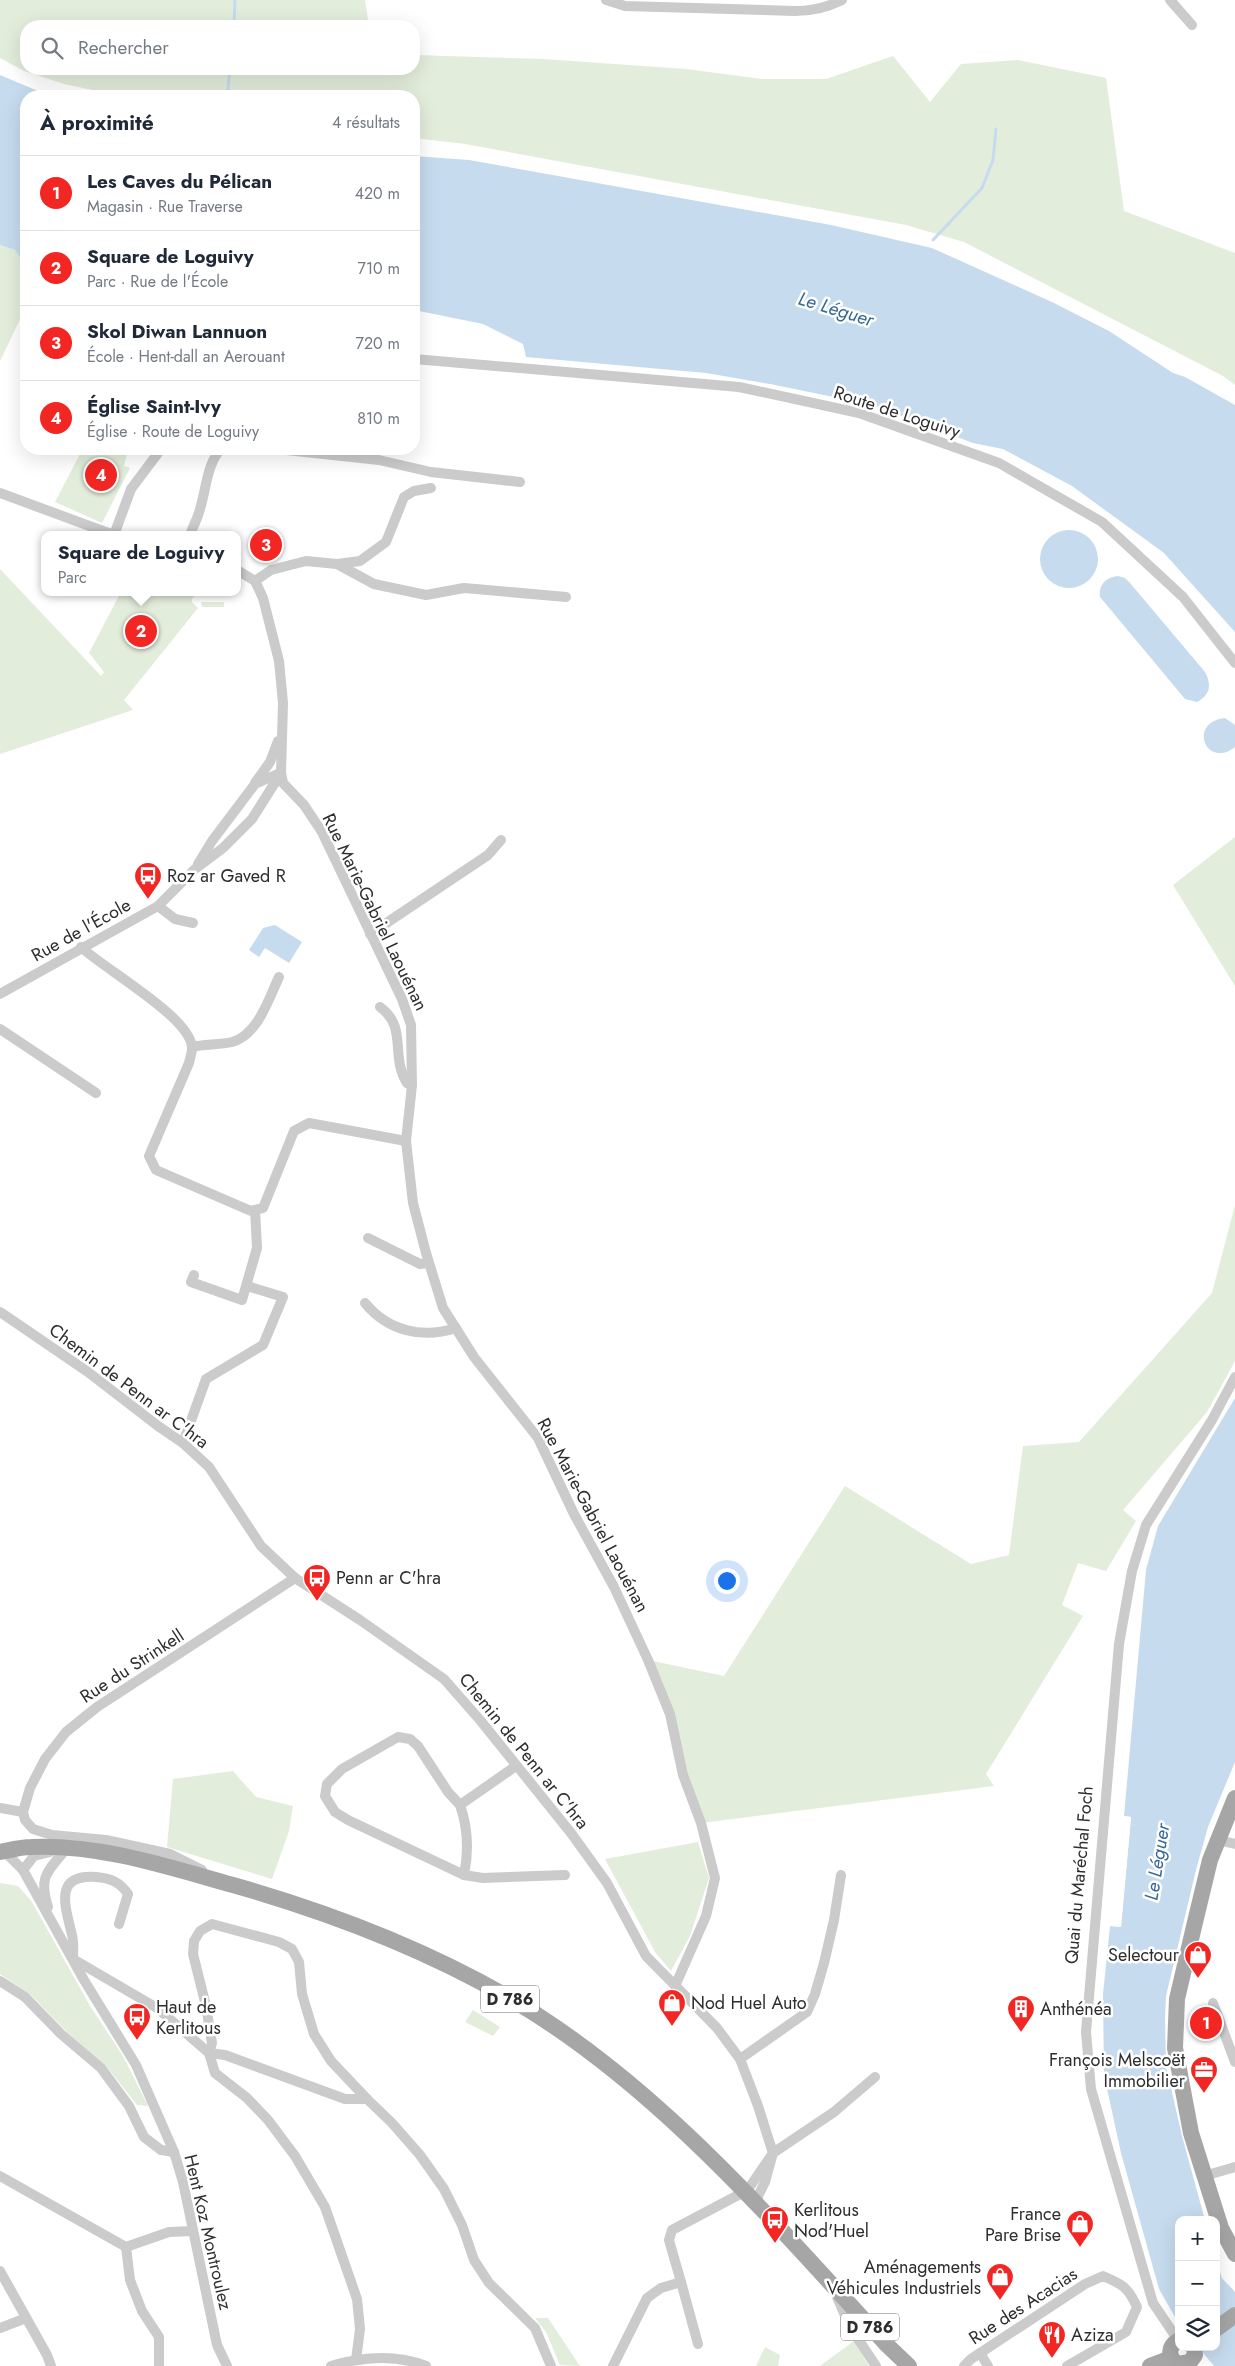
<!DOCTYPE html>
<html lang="fr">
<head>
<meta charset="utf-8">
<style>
	:root { --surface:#fff; --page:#f6f6f7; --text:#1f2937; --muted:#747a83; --line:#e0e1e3; --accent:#f22623 }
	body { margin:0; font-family:Jost,sans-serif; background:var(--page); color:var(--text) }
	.controls { position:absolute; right:15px; bottom:15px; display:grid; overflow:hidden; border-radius:10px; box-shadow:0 5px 20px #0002 }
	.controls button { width:45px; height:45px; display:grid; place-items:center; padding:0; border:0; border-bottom:1px solid var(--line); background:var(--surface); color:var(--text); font:25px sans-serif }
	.you { position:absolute; left:726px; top:1580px; width:18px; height:18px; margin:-12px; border:4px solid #fff; border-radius:50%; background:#1a73e8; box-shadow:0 0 0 8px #1a73e833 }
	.badge { display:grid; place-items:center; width:32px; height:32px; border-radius:50%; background:var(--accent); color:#fff; font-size:16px; font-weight:700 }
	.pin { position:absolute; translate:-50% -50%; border:2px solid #fff; box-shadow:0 1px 5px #0006 }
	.popup { position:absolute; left:41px; top:531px; width:200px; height:65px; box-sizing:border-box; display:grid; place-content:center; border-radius:10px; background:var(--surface); filter:drop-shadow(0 1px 4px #0005); font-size:16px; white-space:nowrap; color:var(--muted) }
	.popup b { font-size:19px; color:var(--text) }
	.popup::after { content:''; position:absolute; left:50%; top:100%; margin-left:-10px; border:10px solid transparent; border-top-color:var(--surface) }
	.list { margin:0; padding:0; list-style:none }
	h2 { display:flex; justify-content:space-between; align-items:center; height:65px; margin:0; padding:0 20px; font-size:21px }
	h2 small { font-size:16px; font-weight:400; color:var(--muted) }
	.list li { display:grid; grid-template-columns:32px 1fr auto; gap:15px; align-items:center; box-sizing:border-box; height:75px; padding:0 20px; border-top:1px solid var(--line) }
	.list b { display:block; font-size:19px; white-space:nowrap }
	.list p { margin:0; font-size:16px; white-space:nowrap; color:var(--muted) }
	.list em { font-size:16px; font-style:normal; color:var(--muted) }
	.icon { flex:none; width:28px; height:28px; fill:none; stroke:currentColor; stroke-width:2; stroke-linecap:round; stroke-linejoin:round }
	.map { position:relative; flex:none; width:1235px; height:2366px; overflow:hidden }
	.search { position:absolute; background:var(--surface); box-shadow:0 5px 20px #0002; left:20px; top:20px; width:400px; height:55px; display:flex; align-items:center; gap:12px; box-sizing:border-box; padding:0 18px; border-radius:20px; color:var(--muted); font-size:19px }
	.panel { position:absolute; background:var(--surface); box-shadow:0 5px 20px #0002; left:20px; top:90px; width:400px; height:365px; border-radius:20px }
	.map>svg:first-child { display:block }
	.green { fill:#e3eddb }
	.water { fill:#c6dbee }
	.pier { fill:#fff }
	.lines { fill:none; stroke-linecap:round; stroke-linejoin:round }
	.stream { stroke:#c6dbee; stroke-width:3 }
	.minor { stroke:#cbcbcb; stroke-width:10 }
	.primary { stroke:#a6a6a6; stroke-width:16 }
	.labels { text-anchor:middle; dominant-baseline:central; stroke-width:5; stroke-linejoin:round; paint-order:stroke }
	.shield { fill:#fff; stroke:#6d6d6d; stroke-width:1 }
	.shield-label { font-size:16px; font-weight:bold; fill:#2e2e2e }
	.street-label { font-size:18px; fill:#2e2e2e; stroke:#fff }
	.poi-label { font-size:18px; fill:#2e2e2e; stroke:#fff; text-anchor:start }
	.water-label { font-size:19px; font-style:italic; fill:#366997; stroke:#fff }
</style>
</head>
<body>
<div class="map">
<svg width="1235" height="2366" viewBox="0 0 1235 2366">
	<rect width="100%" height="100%" fill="#fff"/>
	<g class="green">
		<path d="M0,0H365L368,20L374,26H26V69H414V55L543,59L686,69L762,79H826L893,56L930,102L961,64L1018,60L1106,78L1124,211L1235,253V385L1223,376L964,242L906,225L465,144L414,138V96H121L64,84L24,71L0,58Z"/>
		<path d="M0,245L15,250L26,267V307L0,361Z"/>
		<path d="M71,449H128L124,466L130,468L102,523L55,502L80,454Z"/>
		<path d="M0,569L101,676L104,672L89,653L121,592H198L192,599V602L198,608L124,700L133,710L0,754Z"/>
		<path d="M201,602H224V607H202Z"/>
		<path d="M1235,837V986L1173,885Z"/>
		<path d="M1235,1205V1361L1207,1412L1123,1510L1136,1521L1106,1571L1078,1563L1062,1605L1083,1616L986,1774L994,1786L701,1823L648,1660L724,1676L845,1486L971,1564L1009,1555L1023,1446L1079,1442L1212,1293Z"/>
		<path d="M233,1771L256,1797L293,1806L289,1831L272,1879L167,1847L173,1779Z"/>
		<path d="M698,1842L709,1878L690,1936L671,1971L655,1952L605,1859Z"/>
		<path d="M0,1883L18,1886L32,1902L90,2006L123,2056L148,2106L137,2105L107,2067L68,2033L31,1995L0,1974Z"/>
		<path d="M473,2010L500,2027L493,2036L465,2022Z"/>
		<path d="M535,2318H548L580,2366L560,2365L546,2332Z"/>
		<path d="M854,2341L869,2366H820Z"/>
		<path d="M765,2347L780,2355L778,2366H756Z"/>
	</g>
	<g class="water">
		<path d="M0,75L50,96H26V267L15,250L0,245Z"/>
		<path d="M414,156L469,160L831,225L932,248L1054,303L1109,331L1173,373L1185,377L1235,405V632L1164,553L1072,486L1003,449L973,443L873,405L770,384L706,373L526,357L523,344L483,324L414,310Z"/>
		<circle cx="1069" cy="559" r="29"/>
		<path d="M1118,576L1125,578L1130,583L1205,672C1212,685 1210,695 1197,702L1185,699L1100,597C1098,584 1107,577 1118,576Z"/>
		<path d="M1225,718L1235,725V747C1206,770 1187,722 1225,718Z"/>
		<path d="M275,925L302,942L289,963L265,948L259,957L249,950L263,928Z"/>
		<path d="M1235,1398V1762L1208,1827L1196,1870L1166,1996L1165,2018L1166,2066L1182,2136L1205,2220H1179V2324L1159,2289L1121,2153L1104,2075L1103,1994L1110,1926H1121L1131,1817L1124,1816L1146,1570L1158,1526Z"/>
		<path d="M1216,2259L1222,2278L1235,2292V2366H1214L1198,2347H1216Z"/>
	</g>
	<path class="pier" d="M1121,1816L1131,1817L1121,1927L1107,1926L1109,1923L1119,1924L1129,1819H1123Z"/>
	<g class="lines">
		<g class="stream">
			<path d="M234,26L235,0"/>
			<path d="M227,96L230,69"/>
			<path d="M933,240L982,188L993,160L996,129"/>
		</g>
		<g class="minor">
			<path d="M606,0L625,6L795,11C813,11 826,8 842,0"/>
			<path d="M1170,0L1192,25"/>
			<path d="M414,359L739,387L859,413L999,463L1102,522L1183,597L1235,663"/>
			<path d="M277,449L379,460L431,472L520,482"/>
			<path d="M0,493L114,535"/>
			<path d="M114,535L131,489L161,449"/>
			<path d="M190,535C193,526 198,518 200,509C206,490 207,463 221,449"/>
			<path d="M337,564L360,561L386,542L404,497L414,491L431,488"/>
			<path d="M255,581L271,570L306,561L337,564L374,584L426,595L464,588L566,597"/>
			<path d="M281,773L283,783L304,805L322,832L402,999L411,1025L412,1085L406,1141L413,1203L426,1253L443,1308L474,1357L538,1438L574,1514L614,1587L648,1660L670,1714L683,1775L701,1823L715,1878L706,1916L675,1986"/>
			<path d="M255,783L270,762L278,741"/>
			<path d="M198,864L212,841L255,784L280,773"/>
			<path d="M158,906L175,919L193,923"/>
			<path d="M370,934L488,855L501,840"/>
			<path d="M81,947C104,969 192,1018 192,1048C192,1053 190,1058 189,1063L149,1156L156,1170L251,1211L263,1208L294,1131L309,1123L406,1141"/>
			<path d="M0,994L158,906L195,869L223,848L252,819L281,773L283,703L279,661L263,598L255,581L237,570"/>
			<path d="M380,1007C408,1027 390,1057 407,1083L412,1085"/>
			<path d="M0,1029L96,1093"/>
			<path d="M192,1047C205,1044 219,1045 232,1042C258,1035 269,998 279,977"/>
			<path d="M368,1238L420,1264L428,1263"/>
			<path d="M194,1275L191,1282L242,1300L257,1248L255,1210"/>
			<path d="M365,1303C388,1331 422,1339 456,1328"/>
			<path d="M0,1312L88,1372L158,1426L183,1443L209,1467L261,1546L295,1578L360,1620L444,1679L480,1720L571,1833L607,1883L646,1956L717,2028L740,2059L758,2106L773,2153L765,2182L758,2196L753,2202"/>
			<path d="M183,1443L206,1379L263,1345L283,1297L247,1286"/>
			<path d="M460,1805C468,1828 469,1851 464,1875L348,1820L335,1812L325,1796L327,1784L342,1769L398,1737L410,1739L418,1746L448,1792L460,1805L516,1766"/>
			<path d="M0,1808L23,1812"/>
			<path d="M23,1812L30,1788L45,1759L66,1732L97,1707L295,1578"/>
			<path d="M23,1812L25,1820L33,1829L52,1835L106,1840L170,1854L202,1870"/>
			<path d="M1218,1840L1235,1844"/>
			<path d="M4,1851L23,1870"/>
			<path d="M50,1852L34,1856L23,1870L84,1980L136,2065L174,2152L183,2182L217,2345L227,2366"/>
			<path d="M464,1875L483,1878L565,1875"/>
			<path d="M48,1907C38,1876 48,1871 67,1848"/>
			<path d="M119,1924L128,1894C120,1882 110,1878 96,1877C52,1874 66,1908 72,1935C74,1942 73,1951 73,1959L157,2008L209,2053L225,2055L345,2099H367L392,2123L420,2155L444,2189L462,2225L474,2260L489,2283L535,2328L551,2366"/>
			<path d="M0,1981L25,1997L61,2034L101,2068L129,2106L144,2137L161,2150L174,2152"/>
			<path d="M1213,2003L1235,2062"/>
			<path d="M740,2059L807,2012L815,1994L824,1963L834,1920L841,1875"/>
			<path d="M0,2176L126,2247L169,2232L193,2231"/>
			<path d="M1204,2176L1235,2167"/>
			<path d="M126,2247L130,2280L142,2311L159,2337V2366"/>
			<path d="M0,2271L47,2355L51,2366"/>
			<path d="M681,2282L669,2240L672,2230L744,2192L749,2188L773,2153L834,2112L875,2077"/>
			<path d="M837,2297L850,2327L876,2366"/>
			<path d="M0,2328L26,2318"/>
			<path d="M1178,2340L1153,2303L1091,2089L1086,2032L1119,1644L1132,1571L1146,1525L1212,1420L1235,1377"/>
			<path d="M980,2353L988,2366"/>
			<path d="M356,2360L360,2329L357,2299L325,2207L295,2156L268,2120L247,2098L215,2073L209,2053L212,2043L206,2006L193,1954L194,1941L200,1931L212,1924L279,1942L292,1949L299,1962L302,1994L314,2034L331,2061L367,2099"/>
			<path d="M331,2366C362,2357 395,2354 426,2366"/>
			<path d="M613,2366L647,2298L661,2288L681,2282L698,2344"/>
			<path d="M964,2366L971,2359L1085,2284L1103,2276C1122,2284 1128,2287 1137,2307L1126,2332L1067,2366"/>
		</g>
		<g class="primary">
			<path d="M1235,1798L1210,1860L1196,1918L1177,1999L1175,2048L1191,2133L1221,2228L1235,2254"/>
			<path d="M0,1852C10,1850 21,1847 31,1847C100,1844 168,1867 233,1885C328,1912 420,1947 506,1996C655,2082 771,2219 886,2344L909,2366"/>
			<path d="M1216,2329L1235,2315"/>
			<path d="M1179,2340C1168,2346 1167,2357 1178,2364L1190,2362L1195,2355L1194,2347"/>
			<path d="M1150,2366L1171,2358"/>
		</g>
	</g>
	<defs>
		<symbol id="bus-pin" viewBox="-11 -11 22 30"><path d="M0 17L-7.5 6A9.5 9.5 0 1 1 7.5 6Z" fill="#f22623" stroke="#fff"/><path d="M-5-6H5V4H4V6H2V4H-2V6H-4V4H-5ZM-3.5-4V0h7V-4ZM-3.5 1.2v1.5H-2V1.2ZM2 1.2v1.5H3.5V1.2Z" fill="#fff"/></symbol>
		<symbol id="shop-pin" viewBox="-11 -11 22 30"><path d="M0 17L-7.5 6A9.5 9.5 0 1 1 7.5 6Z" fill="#f22623" stroke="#fff"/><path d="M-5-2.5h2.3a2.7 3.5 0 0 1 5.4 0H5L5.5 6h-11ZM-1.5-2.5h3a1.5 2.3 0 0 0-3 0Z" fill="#fff"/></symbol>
		<symbol id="building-pin" viewBox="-11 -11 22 30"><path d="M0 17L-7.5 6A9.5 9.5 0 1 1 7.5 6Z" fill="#f22623" stroke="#fff"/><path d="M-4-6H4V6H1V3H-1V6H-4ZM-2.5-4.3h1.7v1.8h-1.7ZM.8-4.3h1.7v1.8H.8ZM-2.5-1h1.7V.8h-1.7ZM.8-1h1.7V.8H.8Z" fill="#fff"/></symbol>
		<symbol id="office-pin" viewBox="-11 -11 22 30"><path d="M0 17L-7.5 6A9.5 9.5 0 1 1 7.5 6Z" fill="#f22623" stroke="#fff"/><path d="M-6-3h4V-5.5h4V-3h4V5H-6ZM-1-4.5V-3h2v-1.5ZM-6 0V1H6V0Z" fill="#fff"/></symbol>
		<symbol id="restaurant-pin" viewBox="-11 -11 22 30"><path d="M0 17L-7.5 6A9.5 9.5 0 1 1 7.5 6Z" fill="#f22623" stroke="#fff"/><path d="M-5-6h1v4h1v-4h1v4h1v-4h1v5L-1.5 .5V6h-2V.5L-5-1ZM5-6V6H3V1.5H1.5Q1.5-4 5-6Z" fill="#fff"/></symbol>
	</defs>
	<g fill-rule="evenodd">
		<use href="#bus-pin" x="132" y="860" width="32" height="43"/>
		<use href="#bus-pin" x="301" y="1562" width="32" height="43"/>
		<use href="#shop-pin" x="1182" y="1939" width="32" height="43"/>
		<use href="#shop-pin" x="656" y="1987" width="32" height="43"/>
		<use href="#building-pin" x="1005" y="1993" width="32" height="43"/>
		<use href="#bus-pin" x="121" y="2001" width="32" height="43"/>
		<use href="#office-pin" x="1188" y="2054" width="32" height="43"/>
		<use href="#bus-pin" x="759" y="2204" width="32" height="43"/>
		<use href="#shop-pin" x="1064" y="2208" width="32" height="43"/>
		<use href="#shop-pin" x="984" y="2261" width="32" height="43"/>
		<use href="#restaurant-pin" x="1036" y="2319" width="32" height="43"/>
	</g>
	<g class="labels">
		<g class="shield">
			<rect x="481" y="1985.5" width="58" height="27" rx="4"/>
			<rect x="841" y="2313.5" width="58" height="27" rx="4"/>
		</g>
		<g class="shield-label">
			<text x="510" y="1999">D 786</text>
			<text x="870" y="2327">D 786</text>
		</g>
		<g class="street-label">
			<text transform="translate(897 412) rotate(18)">Route de Loguivy</text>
			<text transform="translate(375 912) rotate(64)">Rue Marie-Gabriel Laouénan</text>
			<text transform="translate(81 930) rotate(-29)">Rue de l'École</text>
			<text transform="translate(129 1386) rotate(37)">Chemin de Penn ar C'hra</text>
			<text transform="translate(593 1515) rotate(62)">Rue Marie-Gabriel Laouénan</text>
			<text transform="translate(132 1666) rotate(-33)">Rue du Strinkell</text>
			<text transform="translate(524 1751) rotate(51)">Chemin de Penn ar C'hra</text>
			<text transform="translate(1079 1875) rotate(-85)">Quai du Maréchal Foch</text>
			<text transform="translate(208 2232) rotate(77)">Hent Koz Montroulez</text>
			<text transform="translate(1023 2306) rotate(-33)">Rue des Acacias</text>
		</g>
		<g class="poi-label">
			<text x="167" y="876">Roz ar Gaved R</text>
			<text x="336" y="1578">Penn ar C'hra</text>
			<text x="1179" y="1955" text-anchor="end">Selectour</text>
			<text x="691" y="2003">Nod Huel Auto</text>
			<text x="156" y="2007">Haut de<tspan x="156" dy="21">Kerlitous</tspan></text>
			<text x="1040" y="2009">Anthénéa</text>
			<text x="1185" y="2060" text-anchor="end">François Melscoët<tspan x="1185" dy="21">Immobilier</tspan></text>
			<text x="794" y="2210">Kerlitous<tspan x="794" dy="21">Nod'Huel</tspan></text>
			<text x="1061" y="2214" text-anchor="end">France<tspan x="1061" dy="21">Pare Brise</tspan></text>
			<text x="981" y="2267" text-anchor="end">Aménagements<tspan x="981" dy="21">Véhicules Industriels</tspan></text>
			<text x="1071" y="2335">Aziza</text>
		</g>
		<g class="water-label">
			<text transform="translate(836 309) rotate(17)">Le Léguer</text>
			<text transform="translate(1157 1862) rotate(-81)">Le Léguer</text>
		</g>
	</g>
</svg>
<div class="controls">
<button>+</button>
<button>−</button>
<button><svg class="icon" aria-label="layers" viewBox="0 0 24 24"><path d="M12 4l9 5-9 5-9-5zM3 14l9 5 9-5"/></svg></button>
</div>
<div class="you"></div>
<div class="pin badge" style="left:1206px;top:2023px">1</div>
<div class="pin badge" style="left:141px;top:631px">2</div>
<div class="popup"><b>Square de Loguivy</b>Parc</div>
<div class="pin badge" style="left:266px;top:545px">3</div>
<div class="pin badge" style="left:101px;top:475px">4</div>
<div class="search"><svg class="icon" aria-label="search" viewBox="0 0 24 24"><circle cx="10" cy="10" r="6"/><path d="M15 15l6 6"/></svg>Rechercher</div>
<section class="panel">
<h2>À proximité<small>4 résultats</small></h2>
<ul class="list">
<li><span class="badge">1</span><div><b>Les Caves du Pélican</b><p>Magasin · Rue Traverse</p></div><em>420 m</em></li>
<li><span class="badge">2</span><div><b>Square de Loguivy</b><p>Parc · Rue de l'École</p></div><em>710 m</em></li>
<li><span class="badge">3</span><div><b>Skol Diwan Lannuon</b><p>École · Hent-dall an Aerouant</p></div><em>720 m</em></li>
<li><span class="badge">4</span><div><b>Église Saint-Ivy</b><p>Église · Route de Loguivy</p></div><em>810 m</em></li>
</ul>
</section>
</div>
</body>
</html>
